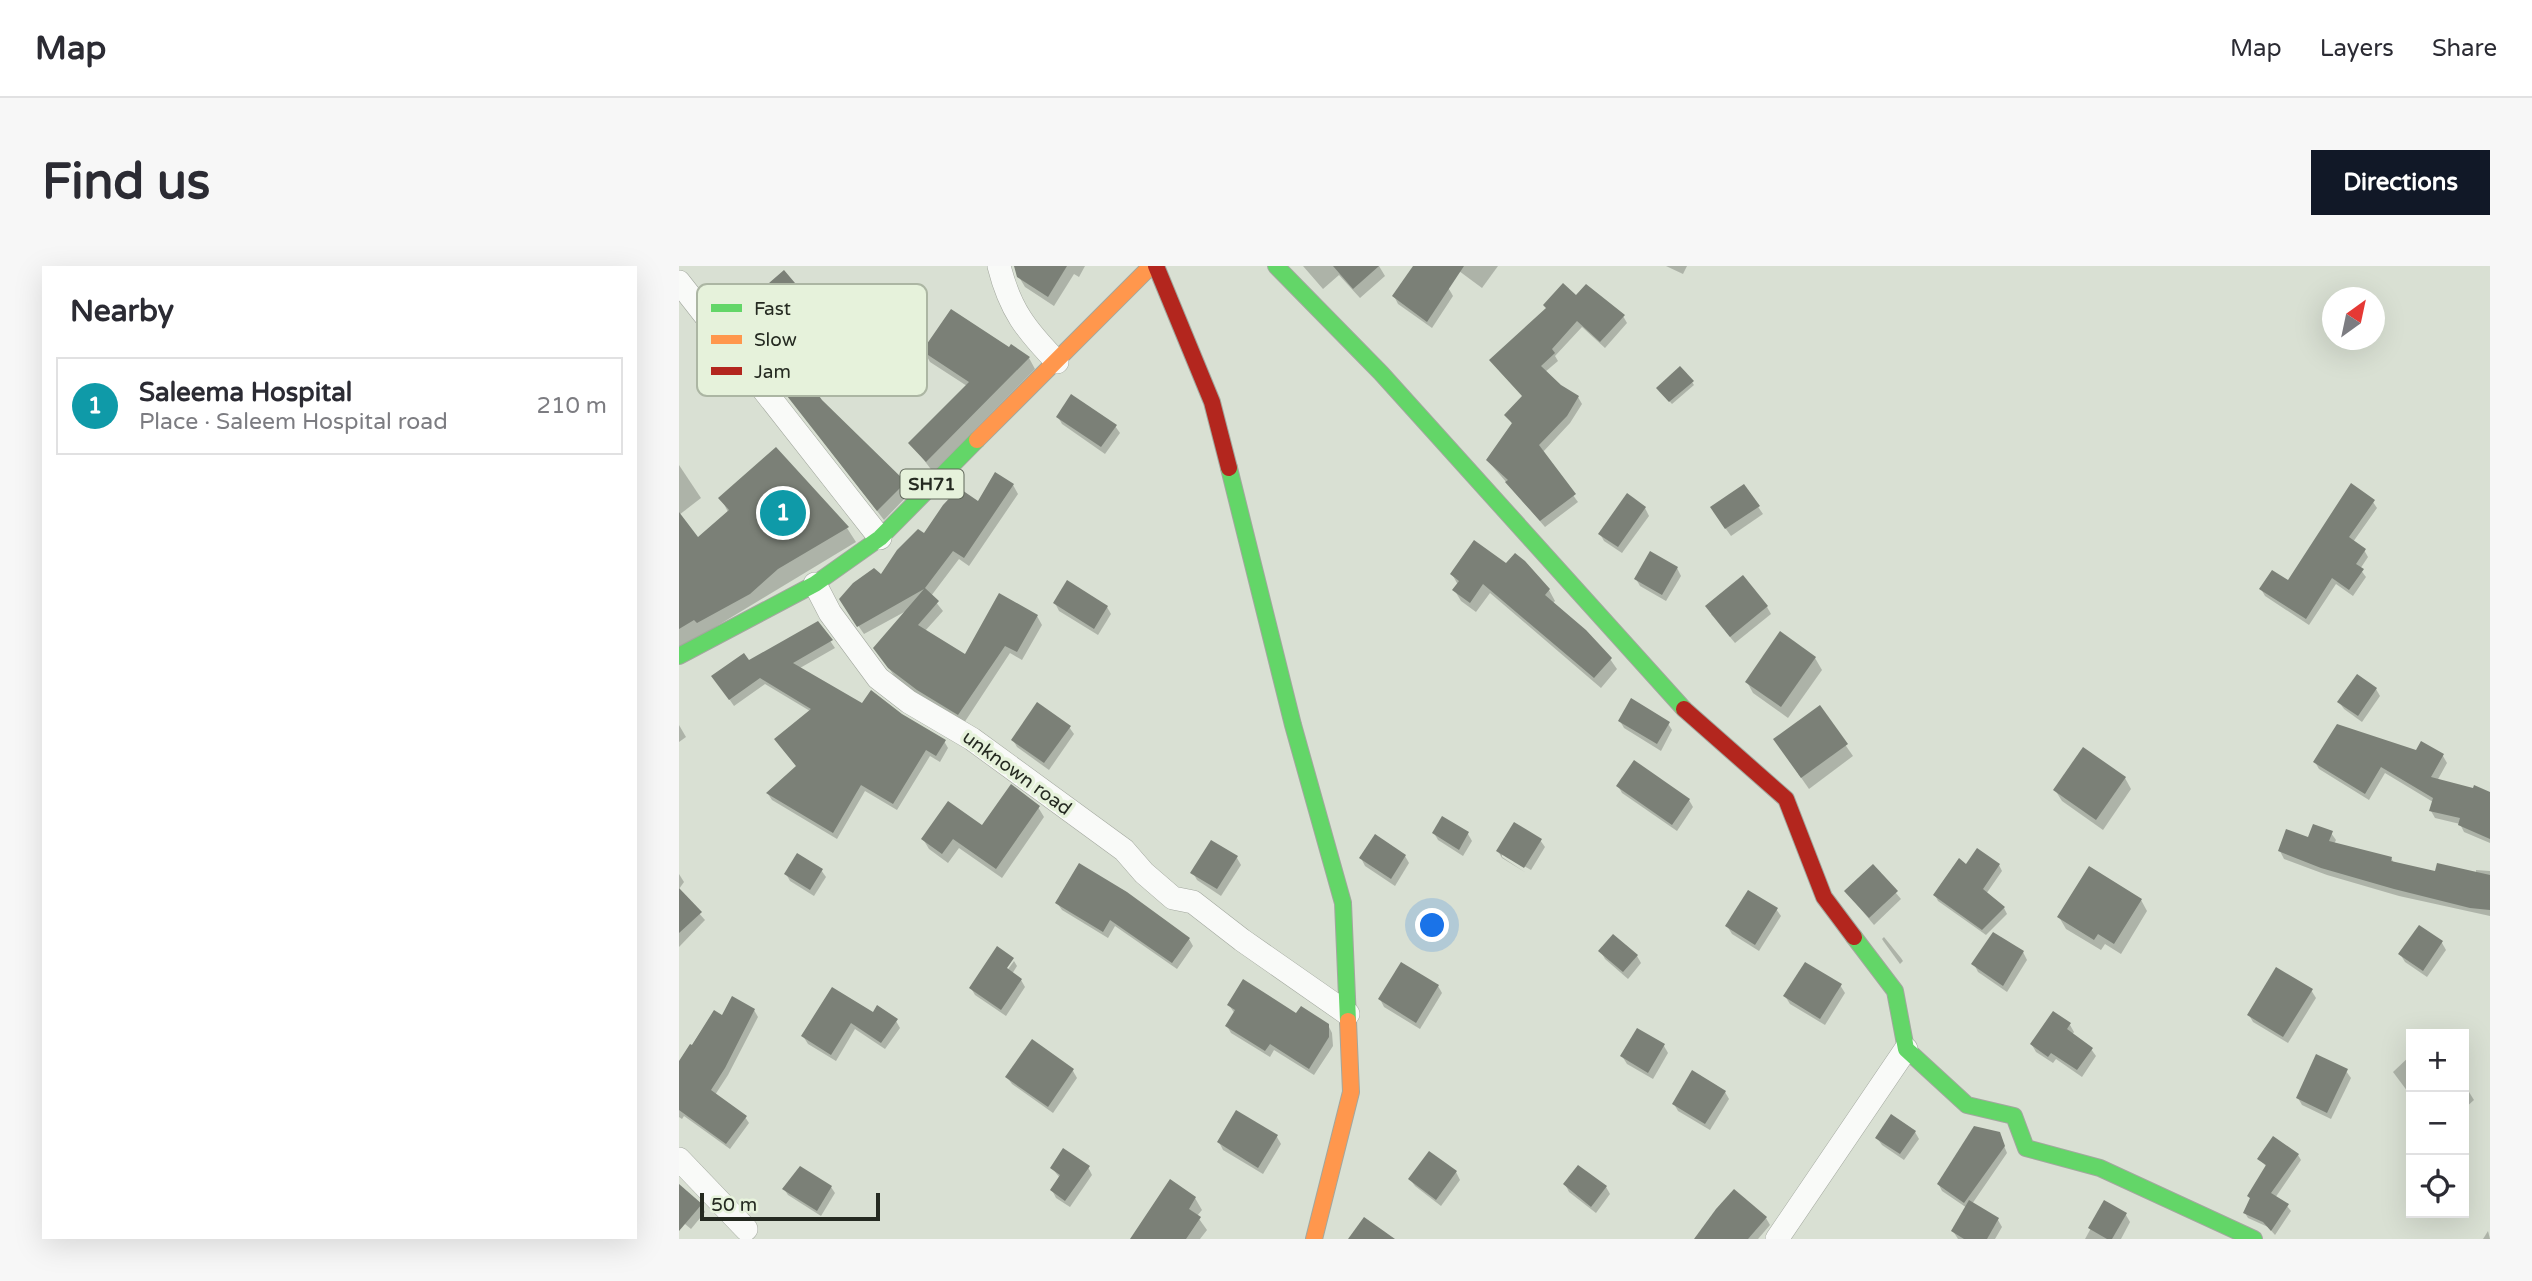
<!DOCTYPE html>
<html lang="en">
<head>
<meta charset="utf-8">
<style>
	:root { --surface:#fff; --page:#f7f7f7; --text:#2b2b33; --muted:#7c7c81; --line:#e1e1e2; --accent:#111827 }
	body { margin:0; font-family:"Varela Round",sans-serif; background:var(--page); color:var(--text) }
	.controls { position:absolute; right:21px; bottom:21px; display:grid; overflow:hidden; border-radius:0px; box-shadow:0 7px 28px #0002 }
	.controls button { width:63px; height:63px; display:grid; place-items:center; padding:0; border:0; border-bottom:2px solid var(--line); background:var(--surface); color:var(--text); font:35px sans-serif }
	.compass { position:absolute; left:1643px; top:21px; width:63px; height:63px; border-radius:50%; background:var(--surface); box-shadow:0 7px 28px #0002; rotate:33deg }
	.scale { position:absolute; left:21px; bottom:18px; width:180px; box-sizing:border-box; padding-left:7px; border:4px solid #252a21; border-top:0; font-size:19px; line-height:24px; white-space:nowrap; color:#252a21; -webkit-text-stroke:5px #e6f2db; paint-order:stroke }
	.you { position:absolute; left:754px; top:660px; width:24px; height:24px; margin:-18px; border:5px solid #fff; border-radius:50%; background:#1a73e8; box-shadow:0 0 0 10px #1a73e833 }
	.badge { display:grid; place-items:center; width:46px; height:46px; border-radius:50%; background:var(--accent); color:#fff; font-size:23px; font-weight:700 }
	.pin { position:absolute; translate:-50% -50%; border:4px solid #fff; box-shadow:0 2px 7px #0006 }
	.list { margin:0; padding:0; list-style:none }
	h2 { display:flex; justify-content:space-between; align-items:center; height:91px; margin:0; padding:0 28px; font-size:30px }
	h2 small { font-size:23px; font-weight:400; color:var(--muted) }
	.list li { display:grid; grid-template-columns:46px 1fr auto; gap:21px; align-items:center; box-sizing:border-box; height:98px; margin:0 14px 14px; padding:0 14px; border:2px solid var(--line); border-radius:0px }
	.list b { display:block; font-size:26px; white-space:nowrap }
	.list p { margin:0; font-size:23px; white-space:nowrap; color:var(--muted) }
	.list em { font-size:23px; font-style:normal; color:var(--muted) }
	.icon { flex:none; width:38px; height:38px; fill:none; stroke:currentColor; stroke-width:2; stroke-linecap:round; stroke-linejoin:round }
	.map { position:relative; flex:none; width:1811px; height:973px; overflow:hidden; border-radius:0px }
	header { display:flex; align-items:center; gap:42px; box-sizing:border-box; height:98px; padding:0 35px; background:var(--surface); border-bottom:2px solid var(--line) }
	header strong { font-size:33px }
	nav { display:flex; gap:38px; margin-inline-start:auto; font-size:24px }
	.intro { display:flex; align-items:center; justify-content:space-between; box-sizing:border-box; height:168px; padding:0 42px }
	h1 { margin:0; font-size:49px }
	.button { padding:18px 32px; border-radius:0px; background:var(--accent); color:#fff; font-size:24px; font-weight:700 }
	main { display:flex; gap:42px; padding:0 42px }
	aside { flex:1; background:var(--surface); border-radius:0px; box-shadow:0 7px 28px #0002 }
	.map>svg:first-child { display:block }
	.shadow { fill:#0003 }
	.building { fill:#7b8077 }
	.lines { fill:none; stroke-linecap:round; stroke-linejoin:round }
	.street-casing { stroke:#a2a79e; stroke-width:24 }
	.fast-casing { stroke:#a2a79e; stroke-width:18 }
	.slow-casing { stroke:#a2a79e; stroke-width:18 }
	.jam-casing { stroke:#a2a79e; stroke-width:18 }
	.street { stroke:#f9faf8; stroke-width:23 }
	.fast { stroke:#63d668; stroke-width:16 }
	.slow { stroke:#ff974d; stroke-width:16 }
	.jam { stroke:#b3261e; stroke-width:16 }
	.labels { text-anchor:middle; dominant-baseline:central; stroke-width:7; stroke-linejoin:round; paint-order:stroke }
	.shield { fill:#e6f2db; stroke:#5f6659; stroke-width:2 }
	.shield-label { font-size:18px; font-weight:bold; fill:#252a21 }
	.street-label { font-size:19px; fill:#252a21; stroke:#e6f2db }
	.key { fill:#e6f2db; stroke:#acb6a3; stroke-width:2 }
	.key-label { font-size:19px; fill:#252a21 }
</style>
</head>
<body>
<header>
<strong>Map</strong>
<nav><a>Map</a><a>Layers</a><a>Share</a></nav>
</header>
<div class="intro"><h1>Find us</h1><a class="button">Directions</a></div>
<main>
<aside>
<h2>Nearby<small></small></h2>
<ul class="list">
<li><span class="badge" style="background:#0f9aa8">1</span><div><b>Saleema Hospital</b><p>Place · Saleem Hospital road</p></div><em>210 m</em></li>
</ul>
</aside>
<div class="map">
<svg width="1811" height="973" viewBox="0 0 1811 973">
	<rect width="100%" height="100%" fill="#d9e0d3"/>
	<g class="shadow">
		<path d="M346,0H406L400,11L395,8L375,40L346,21L340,11Z"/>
		<path d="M624,0H700L706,10L681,32L660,9L644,23Z"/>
		<path d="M736,0L770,23L774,30L753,62L719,38L715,30Z"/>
		<path d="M777,0H819L803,22L780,5Z"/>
		<path d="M987,0H1008L1004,8Z"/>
		<path d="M897,31L944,50L948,57L926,82L903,61L876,90L879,95L866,106L881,120L899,131L903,138L891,157L863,187L899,236L866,261L809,195L834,159L828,150L844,131Z"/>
		<path d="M54,58L144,137L225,217L231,227L205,254Z"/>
		<path d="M332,80L350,92L356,103L254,206L232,177L288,120L251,96L245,85L330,83Z"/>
		<path d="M1013,116L1015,119L993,138L981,125Z"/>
		<path d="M379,151L436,160L441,167L426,188L383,158Z"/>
		<path d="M97,184L168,262L177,276L0,383V249L19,274L49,246L42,232Z"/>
		<path d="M0,199L22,232L0,249Z"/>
		<path d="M334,219L339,228L290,300L280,293L252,330L264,345L246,365L286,390L358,350L363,359L343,394L331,387L285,457L245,433L216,411L202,391L229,344L185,368L167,342L245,270Z"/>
		<path d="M1065,220L1084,248L1052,270L1037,249Z"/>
		<path d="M1694,236L1698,242L1674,276L1685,284L1689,291L1681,303L1687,311L1674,330L1657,318L1630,359L1586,330L1582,323L1609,317Z"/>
		<path d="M966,242L970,250L943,287L925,275L921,268Z"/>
		<path d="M827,299L870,324L876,335L874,337L931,393L938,403L922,422L811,327L797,346L782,335L776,325L779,319L773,308Z"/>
		<path d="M998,302L1002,310L987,335L961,320L957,313Z"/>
		<path d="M376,337L428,341L432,348L419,369L380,345Z"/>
		<path d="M1088,341L1092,348L1056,377L1032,348Z"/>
		<path d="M139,357L156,382L121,402L183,439L222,449L265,475L269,482L261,496L251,490L218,544L186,525L158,573L93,534L89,528L118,501L97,474L131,445L86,418L55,440L39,417L70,396Z"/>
		<path d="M1136,392L1143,404L1109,452L1074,427L1068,416Z"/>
		<path d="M1697,423L1701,430L1683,456L1665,443L1660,436Z"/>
		<path d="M1140,441L1174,490L1130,523L1096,474Z"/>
		<path d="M941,455L988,456L993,464L982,485L945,462Z"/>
		<path d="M0,459L7,471L0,476Z"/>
		<path d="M390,461L395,468L370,504L338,481L334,474Z"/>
		<path d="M1738,486L1764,490L1768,497L1758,515L1811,528V577L1785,566L1781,558L1756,552L1752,545L1754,536L1706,507L1690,534L1640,503L1636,496Z"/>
		<path d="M1446,512L1452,523L1424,564L1383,535L1376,524Z"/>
		<path d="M939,520L1010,534L1014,541L998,565L943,527Z"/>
		<path d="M359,541L365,551L323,612L280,582L269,597L250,583L244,573L304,562Z"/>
		<path d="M764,552L789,568L793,575L784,590L759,574L755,567Z"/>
		<path d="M1652,567L1657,574L1655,578L1712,592L1715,597L1757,607L1797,608V604L1811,605V650L1720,630L1648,609L1605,593L1601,585Z"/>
		<path d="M861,574L866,581L852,604L823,587V591L849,608L823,592L819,585Z"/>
		<path d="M726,590L730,597L716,620L686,600L682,592Z"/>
		<path d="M558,592L562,599L542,630L518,614L514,607Z"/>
		<path d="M1320,599L1323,605L1307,628L1325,642L1328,648L1307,669L1259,635L1256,629L1288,600Z"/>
		<path d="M1194,600L1222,633L1195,659L1167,625Z"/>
		<path d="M142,604L147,611L135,630L111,615L107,608Z"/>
		<path d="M0,608L5,616L0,623Z"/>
		<path d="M0,625L26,654L0,681Z"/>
		<path d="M1462,634L1468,645L1442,688L1426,678L1422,684L1387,663L1380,651Z"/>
		<path d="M378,637L510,673L514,680L498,703L436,660L429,672L383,644Z"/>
		<path d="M1097,643L1102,650L1080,685L1053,668L1048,660Z"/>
		<path d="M1740,661L1763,677L1767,684L1748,711L1726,696L1721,688Z"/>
		<path d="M1205,671L1222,692L1224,695L1221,698L1205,676L1203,673Z"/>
		<path d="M922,686L958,690L962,697L949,713L926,693Z"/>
		<path d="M1344,686L1348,694L1328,726L1299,706L1295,698Z"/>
		<path d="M331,694L324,710L335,695L338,700L333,708L342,714L346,721L327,750L296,729L292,722Z"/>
		<path d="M1161,719L1166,727L1146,759L1111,738L1106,730Z"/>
		<path d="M759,720L763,727L741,763L705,741L701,733Z"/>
		<path d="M1632,724L1637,732L1609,777L1574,756L1570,749Z"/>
		<path d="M550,739L618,749L649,759L653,767L654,780L635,809L595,784L591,791L552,767L548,760L556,748Z"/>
		<path d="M75,744L79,751L49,809L36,829L66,851L70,857L51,883L5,850L3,853L0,851L1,797L35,746L44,751Z"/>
		<path d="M195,748L217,755L221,762L206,783L176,763L157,795L129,778L124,770Z"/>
		<path d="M1391,759L1395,766L1393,769L1412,783L1417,790L1403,811L1377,793L1374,797L1357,786L1353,779Z"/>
		<path d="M985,780L989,787L974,813L948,798L943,790Z"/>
		<path d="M1732,789V830L1714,806Z"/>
		<path d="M394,805L398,812L374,847L333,818L328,811Z"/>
		<path d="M1667,805L1672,812L1652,853L1623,839L1619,832Z"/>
		<path d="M1785,818L1795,834L1785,843Z"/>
		<path d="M1046,826L1050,833L1031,864L999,845L995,838Z"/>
		<path d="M1236,866L1240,873L1225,894L1203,879L1198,872Z"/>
		<path d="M598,871L602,878L584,908L544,884L540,876Z"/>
		<path d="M1323,875L1328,887L1293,938L1319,954L1323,961L1316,973H1279L1274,965L1288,942L1263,925L1260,919Z"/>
		<path d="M1619,889L1622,894L1596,932L1608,940L1612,945L1596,969L1589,961L1569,952L1566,947L1572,934L1570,931L1588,901L1580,893Z"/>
		<path d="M409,901L413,909L391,941L377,932L373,924L381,912L373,902Z"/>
		<path d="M777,906L781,914L762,940L736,920L731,913Z"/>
		<path d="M886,918L927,921L931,928L917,947L890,926Z"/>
		<path d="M152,921L156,927L142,950L109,929L105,923Z"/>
		<path d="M0,922L22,939L26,946L12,963L0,953Z"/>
		<path d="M516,932L523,944L518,950L528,964L521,973H455Z"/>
		<path d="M1426,937L1447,949L1451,956L1442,973H1406Z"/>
		<path d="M1087,952L1091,959L1079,973H1017Z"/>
		<path d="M1809,965L1811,973H1804Z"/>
	</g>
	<g class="building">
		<path d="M335,0H388L369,31L338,11Z"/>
		<path d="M654,0H700L674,23Z"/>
		<path d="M734,0H785L748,56L713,30Z"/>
		<path d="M105,4L149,56L152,54L168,75L171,72L190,93L171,110L90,17Z"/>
		<path d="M884,17L897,29L907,18L946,49L921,76L898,55L873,83L876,87L862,100L882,119L900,130L888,150L860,179L897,228L861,255L826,216L829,214L807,194L833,157L825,149L843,130L810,94L867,42L864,39Z"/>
		<path d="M75,41L143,134L227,216L198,245L51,57Z"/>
		<path d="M272,43L330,81L332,78L351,91L247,196L229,177L290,116L243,85Z"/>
		<path d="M1001,100L1015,115L990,136L977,122Z"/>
		<path d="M392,128L438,159L422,181L377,151Z"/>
		<path d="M97,181L170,261L99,303L71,328L18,357L15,354L0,363V246L19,271L50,244L39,232Z"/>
		<path d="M316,206L335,218L285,292L274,285L246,322L260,335L239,359L286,388L320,327L359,349L338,386L326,380L279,449L238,424L209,402L194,382L245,323L178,361L160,333L174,317L195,302L202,308L218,284L239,263L245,267L264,239L280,222L299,235Z"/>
		<path d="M1672,217L1696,234L1670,271L1687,283L1677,298L1685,303L1670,324L1653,312L1627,353L1580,323L1593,304L1609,314Z"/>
		<path d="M1065,218L1081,240L1046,263L1031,241Z"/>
		<path d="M948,227L967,241L939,281L919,268Z"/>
		<path d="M795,274L827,297L836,287L846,295L871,323L866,329L907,364L933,392L915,412L804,318L791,337L773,324L780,315L771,308Z"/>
		<path d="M971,285L999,301L983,329L955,313Z"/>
		<path d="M1064,309L1089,340L1051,371L1026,340Z"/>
		<path d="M388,314L429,340L415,363L374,337Z"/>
		<path d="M139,355L154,374L114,397L183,437L192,424L223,448L267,474L257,490L247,484L214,538L182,519L154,567L87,527L117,500L95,473L132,443L81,412L50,434L32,410L65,387L70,394Z"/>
		<path d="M1101,365L1137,391L1102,441L1066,416Z"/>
		<path d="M1678,408L1698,422L1679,450L1658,436Z"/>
		<path d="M952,432L991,456L978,478L939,455Z"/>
		<path d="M358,436L392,460L365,497L332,474Z"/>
		<path d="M1141,439L1169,478L1122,512L1094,473Z"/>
		<path d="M1658,458L1737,484L1742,475L1765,488L1752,511L1794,522L1795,519L1811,526V573L1779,559L1781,552L1750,545L1754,532L1702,501L1686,528L1634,496Z"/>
		<path d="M1404,481L1447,511L1417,554L1374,524Z"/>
		<path d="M955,494L1011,533L993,559L937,520Z"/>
		<path d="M332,518L361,540L317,603L274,573L263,588L242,573L269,535L303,559Z"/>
		<path d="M763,550L790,566L780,584L753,567Z"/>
		<path d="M835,556L863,573L845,602L817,585Z"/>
		<path d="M1634,558L1654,565L1650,575L1713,591L1712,595L1756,605L1758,597L1811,609V644L1791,642L1715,623L1642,602L1599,585L1607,563L1629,571Z"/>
		<path d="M696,568L727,589L712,613L680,592Z"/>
		<path d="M532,574L559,590L538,623L511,607Z"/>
		<path d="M1298,582L1321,598L1304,623L1326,641L1303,664L1254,629L1280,592L1287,598Z"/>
		<path d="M118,587L144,603L131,624L105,608Z"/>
		<path d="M400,597L448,626L511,672L493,697L431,654L424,666L376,637Z"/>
		<path d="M1194,598L1219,625L1190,652L1165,625Z"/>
		<path d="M1410,600L1463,633L1435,678L1419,668L1415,674L1378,651Z"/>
		<path d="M0,622L23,646L0,667Z"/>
		<path d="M1069,624L1099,642L1076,679L1046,660Z"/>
		<path d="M1740,659L1764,675L1744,705L1719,688Z"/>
		<path d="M1314,666L1345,685L1324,720L1292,698Z"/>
		<path d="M934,668L959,689L944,706L919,685Z"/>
		<path d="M318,680L335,692L328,702L343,713L322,744L290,722Z"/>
		<path d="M722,696L760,719L737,757L699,733Z"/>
		<path d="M1126,696L1163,718L1141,753L1104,730Z"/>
		<path d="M1597,701L1634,723L1604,771L1568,749Z"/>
		<path d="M564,713L617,747L622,740L650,758V771L630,803L591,778L586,785L546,760L556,744L548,739Z"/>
		<path d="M153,721L194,746L198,739L219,753L202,777L172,757L152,789L122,770Z"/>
		<path d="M53,730L76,743L46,802L32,824L68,850L47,878L0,844V795L11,778L13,779L35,744L43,749Z"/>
		<path d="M1374,745L1392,757L1388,763L1414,782L1398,804L1372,787L1369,791L1351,778Z"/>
		<path d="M958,762L986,778L969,807L941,790Z"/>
		<path d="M353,773L395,803L369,841L326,811Z"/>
		<path d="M1637,788L1669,803L1648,847L1617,832Z"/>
		<path d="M1013,804L1047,825L1026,858L993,838Z"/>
		<path d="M557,844L599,869L579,902L538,876Z"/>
		<path d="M1212,848L1237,865L1221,888L1196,872Z"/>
		<path d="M1295,860L1321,866L1326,880L1285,937L1258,918Z"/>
		<path d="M1594,870L1620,888L1592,927L1610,938L1592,965L1584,956L1564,947L1571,932L1568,930L1587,899L1578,893Z"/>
		<path d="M384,882L411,900L386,935L371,924L381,909L371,902Z"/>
		<path d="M750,885L778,905L757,934L729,913Z"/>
		<path d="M899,899L928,920L912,941L884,918Z"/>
		<path d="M121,900L153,920L138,945L103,923Z"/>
		<path d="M491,913L517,931L510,943L522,951L507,973H451Z"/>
		<path d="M0,918L23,938L0,965Z"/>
		<path d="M1055,923L1088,951L1069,973H1015L1037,943Z"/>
		<path d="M1290,934L1320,952L1308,973H1285L1272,965Z"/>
		<path d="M1425,934L1448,947L1433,973H1428L1409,962Z"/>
		<path d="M685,951L716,973H669Z"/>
	</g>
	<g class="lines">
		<defs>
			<g id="street">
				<path d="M320,0C331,44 347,64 378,96"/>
				<path d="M0,16L201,272"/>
				<path d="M136,318L151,347L199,412L230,436L293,473L445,584L465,607L494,632L514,636L563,674L669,748"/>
				<path d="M0,893L67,963"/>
				<path d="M1098,973L1227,783"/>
			</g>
			<g id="fast">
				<path d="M597,0L702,107L1005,443"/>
				<path d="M550,202L614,459L664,637L669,755"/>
				<path d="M0,390L136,318L201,272L298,174"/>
				<path d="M1175,671L1216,725L1227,783L1288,839L1335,850L1347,882L1421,902L1575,973"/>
			</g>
			<g id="slow">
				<path d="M298,174L472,0"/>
				<path d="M635,973L672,826L669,755"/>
			</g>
			<g id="jam">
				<path d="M477,0L533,136L550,202"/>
				<path d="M1005,443L1107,533L1145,631L1175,671"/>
			</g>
		</defs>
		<use href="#street" class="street-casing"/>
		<use href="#fast" class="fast-casing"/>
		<use href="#slow" class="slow-casing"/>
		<use href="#jam" class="jam-casing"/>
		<use href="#street" class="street"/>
		<use href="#fast" class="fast"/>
		<use href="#slow" class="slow"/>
		<use href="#jam" class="jam"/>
	</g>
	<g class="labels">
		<rect class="shield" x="221.5" y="203.5" width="63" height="29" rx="5"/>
		<g class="shield-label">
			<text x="253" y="218">SH71</text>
		</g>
		<g class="street-label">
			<text transform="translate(338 507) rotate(36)">unknown road</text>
		</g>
	</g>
	<rect x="18" y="18" width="230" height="112" rx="10" class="key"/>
	<rect x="32" y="38" width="31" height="8" fill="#63d668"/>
	<rect x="32" y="69" width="31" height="9" fill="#ff974d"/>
	<rect x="32" y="101" width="31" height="8" fill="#b3261e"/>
	<g class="key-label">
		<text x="75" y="49">Fast</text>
		<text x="75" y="80">Slow</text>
		<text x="75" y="112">Jam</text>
	</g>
</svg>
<div class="controls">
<button>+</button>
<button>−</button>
<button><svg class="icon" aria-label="locate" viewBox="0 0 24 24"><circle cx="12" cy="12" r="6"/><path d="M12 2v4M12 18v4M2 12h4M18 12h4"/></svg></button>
</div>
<svg class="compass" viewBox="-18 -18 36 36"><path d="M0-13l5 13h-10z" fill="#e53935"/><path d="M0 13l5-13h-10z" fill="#7c7c81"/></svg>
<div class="scale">50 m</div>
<div class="you"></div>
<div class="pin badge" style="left:104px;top:247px;background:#0f9aa8">1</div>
</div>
</main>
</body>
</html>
